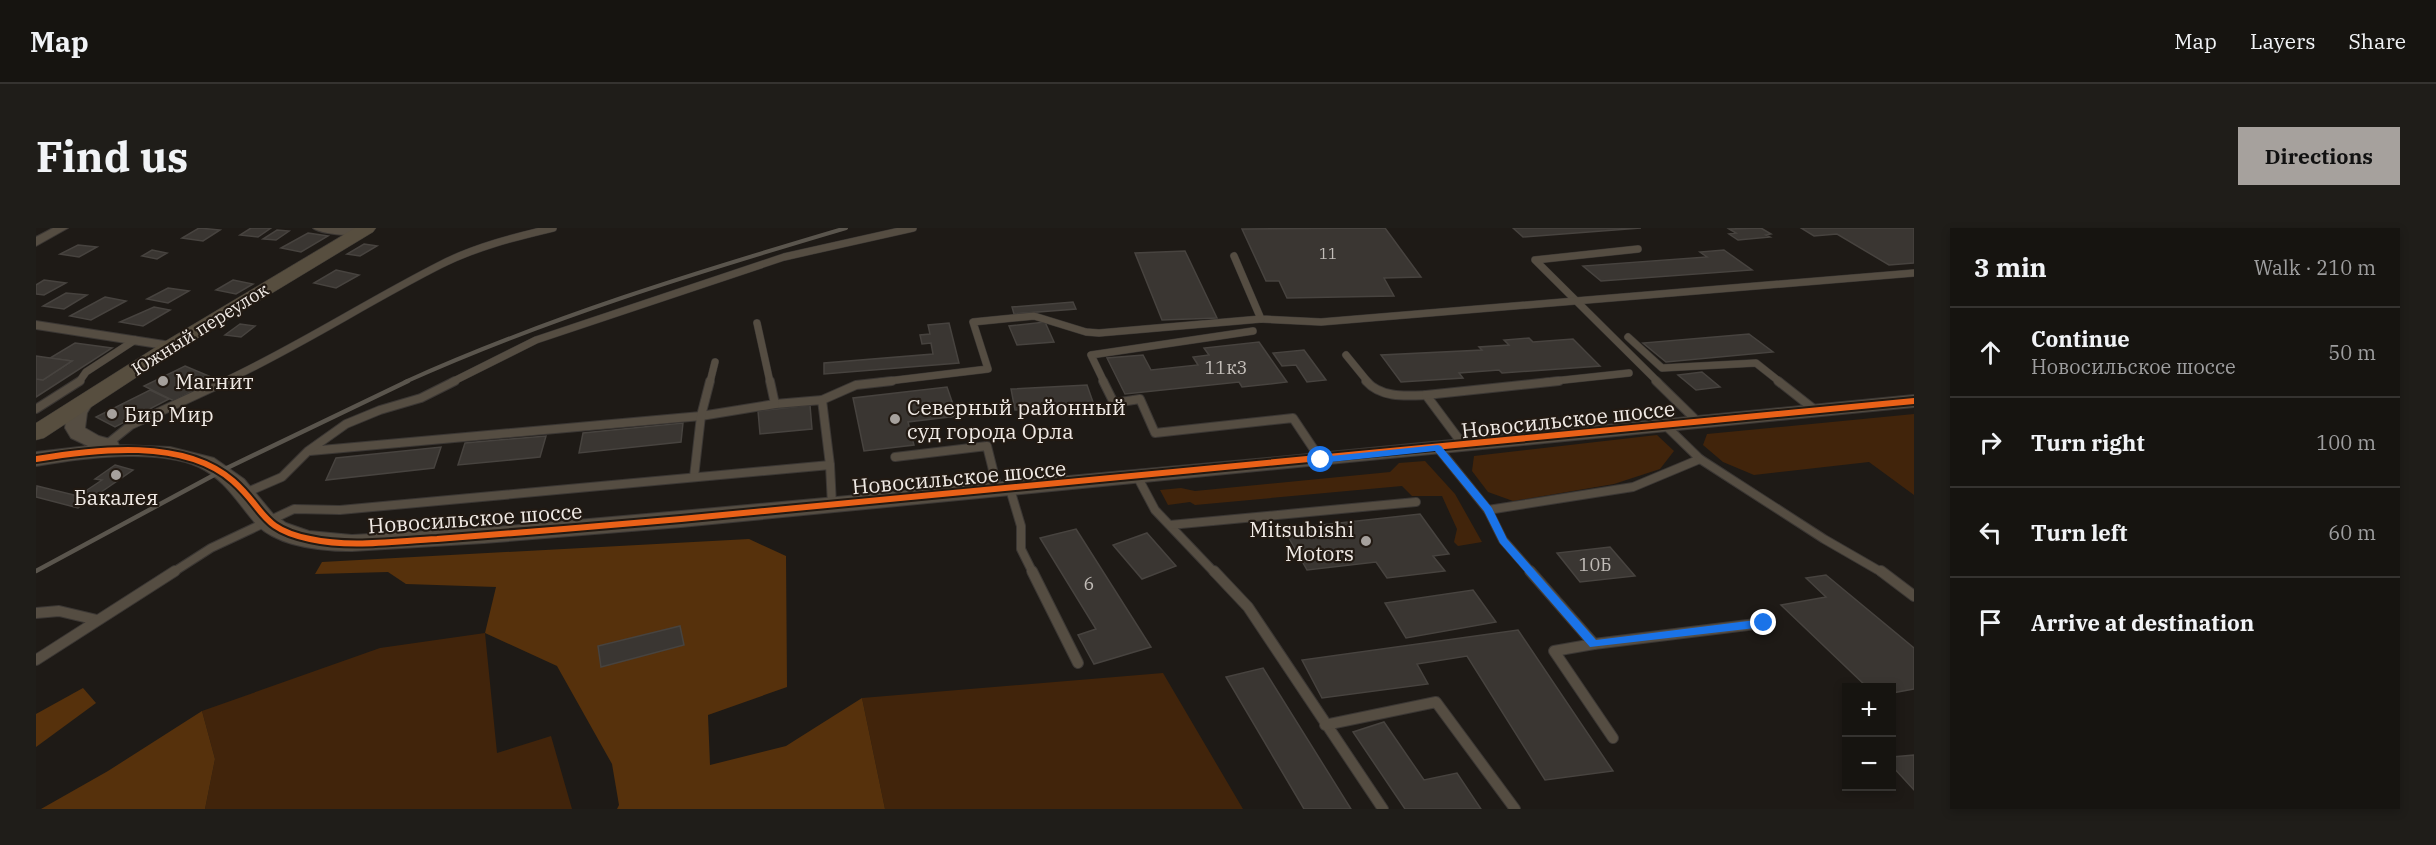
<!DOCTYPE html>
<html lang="en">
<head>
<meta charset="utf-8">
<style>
	:root { --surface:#161410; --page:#1f1d19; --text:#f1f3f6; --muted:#9e9e9f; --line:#353330; --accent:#a6a19d }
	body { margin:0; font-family:"IBM Plex Serif",serif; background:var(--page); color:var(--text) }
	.controls { position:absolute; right:18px; bottom:18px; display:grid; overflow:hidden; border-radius:0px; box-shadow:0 3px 9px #0003 }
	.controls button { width:54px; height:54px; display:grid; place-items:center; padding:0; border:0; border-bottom:2px solid var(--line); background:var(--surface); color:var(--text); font:30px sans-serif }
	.stop { position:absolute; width:18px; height:18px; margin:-14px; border:4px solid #1a73e8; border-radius:50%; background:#fff }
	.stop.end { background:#1a73e8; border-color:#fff; box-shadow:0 2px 6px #0008 }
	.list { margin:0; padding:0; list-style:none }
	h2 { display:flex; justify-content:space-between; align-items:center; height:78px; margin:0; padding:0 24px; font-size:26px }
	h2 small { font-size:20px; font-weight:400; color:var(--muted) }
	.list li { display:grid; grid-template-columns:39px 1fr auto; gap:18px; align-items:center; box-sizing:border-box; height:90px; padding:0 24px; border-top:2px solid var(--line) }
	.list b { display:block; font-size:22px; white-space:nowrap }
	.list p { margin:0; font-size:20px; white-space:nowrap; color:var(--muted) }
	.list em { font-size:20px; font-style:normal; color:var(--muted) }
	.icon { flex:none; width:33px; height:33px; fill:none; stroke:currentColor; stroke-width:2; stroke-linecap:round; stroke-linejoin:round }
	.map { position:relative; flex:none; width:1878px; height:581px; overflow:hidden; border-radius:0px }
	header { display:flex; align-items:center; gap:36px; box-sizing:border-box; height:84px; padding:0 30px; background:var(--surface); border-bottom:2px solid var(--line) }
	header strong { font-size:28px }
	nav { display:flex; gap:33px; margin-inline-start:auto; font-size:21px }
	.intro { display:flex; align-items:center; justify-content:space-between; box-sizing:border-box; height:144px; padding:0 36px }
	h1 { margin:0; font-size:42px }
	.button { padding:15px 27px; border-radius:0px; background:var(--accent); color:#111; font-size:21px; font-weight:700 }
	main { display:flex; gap:36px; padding:0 36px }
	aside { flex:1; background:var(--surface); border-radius:0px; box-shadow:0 3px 9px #0003 }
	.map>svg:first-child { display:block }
	.green { fill:#41240b }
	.forest { fill:#56310c }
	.building { fill:#3a3632; stroke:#47433f; stroke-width:1.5 }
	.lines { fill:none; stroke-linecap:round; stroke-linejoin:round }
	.service-far2-casing { stroke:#3b3734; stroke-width:8 }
	.service-far1-casing { stroke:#3b3734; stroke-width:10 }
	.service-casing { stroke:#3b3734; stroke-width:12 }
	.minor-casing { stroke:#3b3734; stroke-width:2 }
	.tertiary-casing { stroke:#3b3734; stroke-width:2 }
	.secondary-casing { stroke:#3b3734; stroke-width:1 }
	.service-far2 { stroke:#554d42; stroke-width:7 }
	.service-far1 { stroke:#554d42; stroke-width:8 }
	.service { stroke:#554d42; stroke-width:10 }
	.minor { fill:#554d42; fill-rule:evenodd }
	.tertiary { fill:#554d42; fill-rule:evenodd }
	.secondary { fill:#574e3f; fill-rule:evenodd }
	.rail-far1 { stroke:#5a554d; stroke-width:4 }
	.rail { stroke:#5a554d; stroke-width:4.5 }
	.cycleway-casing { stroke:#221a13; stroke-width:10 }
	.cycleway { stroke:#ea6118; stroke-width:6 }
	.route { fill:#1a73e8 }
	.poi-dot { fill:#a6a19d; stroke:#221a13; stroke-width:2 }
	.labels { text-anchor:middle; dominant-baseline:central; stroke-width:4.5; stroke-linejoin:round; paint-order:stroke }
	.far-number-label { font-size:15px; fill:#c2bdb8 }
	.far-street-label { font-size:18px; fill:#f0eae5; stroke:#221a13 }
	.number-label { font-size:18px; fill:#c2bdb8 }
	.poi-label { font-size:21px; fill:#f0eae5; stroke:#221a13; text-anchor:start }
	.street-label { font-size:21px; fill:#f0eae5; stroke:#221a13 }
</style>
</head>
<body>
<header>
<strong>Map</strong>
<nav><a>Map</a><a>Layers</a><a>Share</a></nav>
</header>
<div class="intro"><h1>Find us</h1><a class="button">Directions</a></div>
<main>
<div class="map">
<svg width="1878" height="581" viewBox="0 0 1878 581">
	<rect width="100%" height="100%" fill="#1e1a16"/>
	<g class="green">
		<path d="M1878,186V267L1833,234L1718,247L1687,234L1667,217L1671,206Z"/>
		<path d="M1621,207L1638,223L1624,241L1578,256L1477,273L1452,264L1436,243L1438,228Z"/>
		<path d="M1389,233L1419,266L1446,314L1422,318L1418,314L1421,301L1406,268H1376L1366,258L1159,277L1154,274L1132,277L1124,262L1145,260L1159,263L1354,244L1363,235Z"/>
		<path d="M449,405L461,525L515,508L536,581H169L179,531L166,483L344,420Z"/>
		<path d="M1127,445L1207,581H849L826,470Z"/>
	</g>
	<g class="forest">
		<path d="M713,311L750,328L751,459L672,487L674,537L750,518L826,470L849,581H581L583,577L576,536L521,438L449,405L460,359L370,356L352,344L279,346L286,334Z"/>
		<path d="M47,460L60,475L0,519V486Z"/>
		<path d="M166,483L179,531L169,581H5L72,543Z"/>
	</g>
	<g class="building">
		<path d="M163,0L184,2L167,13L146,10Z"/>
		<path d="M215,0H235L222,9L204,7Z"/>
		<path d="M1349,0L1385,49L1348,50L1358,68L1251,70L1243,53H1230L1206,1Z"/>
		<path d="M1477,0H1605L1487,9Z"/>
		<path d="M1725,0L1735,6L1730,7L1734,9L1702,12L1693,6L1700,5L1693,1Z"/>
		<path d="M1765,0H1878V35L1853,37L1801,6L1778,8Z"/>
		<path d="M241,2L253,3L240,12L227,11Z"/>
		<path d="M272,5L292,8L265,24L245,20Z"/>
		<path d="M328,16L341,18L324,28L311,26Z"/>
		<path d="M42,17L61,19L43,29L24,26Z"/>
		<path d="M116,22L131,25L121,31L106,28Z"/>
		<path d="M1688,22L1716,42L1565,53L1547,38L1671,29L1664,24Z"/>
		<path d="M1149,23L1181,90L1126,92L1099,25Z"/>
		<path d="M300,42L323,47L300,60L278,55Z"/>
		<path d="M8,52L30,55L8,67L0,66V57Z"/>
		<path d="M197,52L217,56L200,66L180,62Z"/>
		<path d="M132,60L153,63L132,75L111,71Z"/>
		<path d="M30,65L51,67L28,81L7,78Z"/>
		<path d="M69,69L90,73L55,92L34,88Z"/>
		<path d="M1037,74L1040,81L978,86L976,79Z"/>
		<path d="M118,79L134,82L107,98L84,94Z"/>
		<path d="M1009,94L1018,114L981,117L973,98Z"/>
		<path d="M913,95L923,135L788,146V135L897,126L895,115L886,116L884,107L894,106L892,97Z"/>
		<path d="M204,96L219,98L205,109L189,107Z"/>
		<path d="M1713,106L1737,124L1630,134L1607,115Z"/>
		<path d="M1493,110L1497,114L1537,111L1564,138L1466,145L1463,142L1423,145L1427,150L1365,154L1345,127L1446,122L1443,119L1473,117L1468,112Z"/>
		<path d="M1223,114L1251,154L1206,159L1203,154L1089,166L1071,130L1107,127L1115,142L1162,137L1157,129L1173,127L1168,120Z"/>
		<path d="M39,115L76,120L0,169V151L7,152L36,133L14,130Z"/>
		<path d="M1268,122L1290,152L1271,154L1260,137L1246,138L1237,125Z"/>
		<path d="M0,128L14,130L36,133L7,152L0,151Z"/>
		<path d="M149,138L180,151L138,173L108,158Z"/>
		<path d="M1666,144L1684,159L1660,162L1642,147Z"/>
		<path d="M1051,157L1058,177L979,182L975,161Z"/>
		<path d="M911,159L921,188L872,194L878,217L828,223L817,170Z"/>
		<path d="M114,162L133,171L79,199L60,189Z"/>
		<path d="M774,177L776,201L724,206L722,183Z"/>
		<path d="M647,195L645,214L543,225L547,205Z"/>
		<path d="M510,208L504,229L422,237L429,215Z"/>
		<path d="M405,219L398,240L290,252L300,230Z"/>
		<path d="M79,237L97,242L42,280L0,269L1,258L42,268L66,252L59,251Z"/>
		<path d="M1384,286L1413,326L1397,328L1409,343L1351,350L1340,334L1271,342L1248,301Z"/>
		<path d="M1040,301L1115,419L1058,436L1042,407L1060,401L1004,310Z"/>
		<path d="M1111,305L1140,338L1106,351L1077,317Z"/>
		<path d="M1574,319L1599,348L1544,354L1521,325Z"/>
		<path d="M1790,347L1878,420V461L1856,465V460H1832L1745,377L1790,369L1770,350Z"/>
		<path d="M1437,362L1460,394L1370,410L1349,375Z"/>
		<path d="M644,398L648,417L565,439L562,418Z"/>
		<path d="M1482,402L1577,543L1509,552L1431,428L1381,436L1392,456L1286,470L1266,432Z"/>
		<path d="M1227,440L1315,581H1268L1190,449Z"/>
		<path d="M1348,494L1388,552L1421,545L1445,581H1369L1317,504Z"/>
		<path d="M1878,527V562L1856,538V529Z"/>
	</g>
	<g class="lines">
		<defs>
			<g id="service-far2">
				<path d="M1602,21L1499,32L1622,154"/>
				<path d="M1198,28L1225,91L1285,94L1878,45"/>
				<path d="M721,95L734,154"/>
				<path d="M1592,109L1626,140L1720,135L1744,154"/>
				<path d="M1310,127L1332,154"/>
				<path d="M43,154L50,144L99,112"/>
				<path d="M187,154C262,119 331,74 404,37C439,19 479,9 517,0"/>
				<path d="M416,154L500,112L748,29L877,0"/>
				<path d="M674,154L679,134"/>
				<path d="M844,154L952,141L937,94L998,88L1050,104L1063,105L1225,91"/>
				<path d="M1068,154L1055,127L1217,103"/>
				<path d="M1509,154L1593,145"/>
			</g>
			<g id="service-far1">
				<path d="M1067,153L1078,175L1104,171L1119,205L1257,190L1285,232"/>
				<path d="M1330,153C1345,170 1369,168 1390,167L1428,218"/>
				<path d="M1620,153L1662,194"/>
				<path d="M1742,153L1779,182"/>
				<path d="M1390,167L1523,153"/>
				<path d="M786,172L820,157L856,153"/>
				<path d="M739,176L786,172L794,237"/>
				<path d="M0,181L44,153"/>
				<path d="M70,217L95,197L190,153"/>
				<path d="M1402,220L1452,282L1597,259L1664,231L1629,197"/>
				<path d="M274,223L665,188L739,176L734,153"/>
				<path d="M859,229L951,218L962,262"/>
				<path d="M1664,231L1788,311L1847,345"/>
				<path d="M658,249L665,188L674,153"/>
				<path d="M1102,250L1119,282L1179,345"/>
				<path d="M974,261L985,298V321L997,345"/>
				<path d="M209,265L246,249L272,223L310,196L344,182L385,170L419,153"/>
				<path d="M1452,282L1467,312L1496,345"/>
				<path d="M1134,297L1380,274"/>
				<path d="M136,345L175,320L258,281L304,282L794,237L796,277"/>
			</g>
			<g id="service">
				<path d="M996,343L1042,435"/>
				<path d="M1178,343L1212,379L1347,581"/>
				<path d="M1494,343L1558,416L1728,395"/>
				<path d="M1845,343L1878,368"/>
				<path d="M0,385L23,383L61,392"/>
				<path d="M1558,416L1518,423L1577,510"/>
				<path d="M0,432L139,343"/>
				<path d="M1289,497L1400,474L1479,581"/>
			</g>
			<g id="minor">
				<path d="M17,0H32L0,18V9Z"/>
				<path d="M277,0H320L329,4C322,10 284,6 277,0Z"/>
				<path d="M0,93L135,114L142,118L135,122L0,101Z"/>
			</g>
			<path id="tertiary" d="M1878,167V179L645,299L448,315L316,323C287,323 243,319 221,297C202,276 190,252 163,239C119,220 47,230 0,238V224L52,218L35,210L29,200L31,185L40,171H54L57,175L51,185L49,200L63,208L81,213L83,217L134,219L178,230L208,251L237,286L250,295L273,303L316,307L448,300L645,283L1231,230Z"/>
			<path id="secondary" d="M319,0H340L337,4L142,122L8,210L0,212V195L128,114Z"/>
		</defs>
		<use href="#service-far2" class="service-far2-casing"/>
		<use href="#service-far1" class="service-far1-casing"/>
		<use href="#service" class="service-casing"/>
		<use href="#minor" class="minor-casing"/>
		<use href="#tertiary" class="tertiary-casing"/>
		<use href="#secondary" class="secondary-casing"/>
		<use href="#service-far2" class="service-far2"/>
		<use href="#service-far1" class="service-far1"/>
		<use href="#service" class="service"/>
		<use href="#minor" class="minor"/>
		<use href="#tertiary" class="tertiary"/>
		<use href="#secondary" class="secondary"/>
		<path class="rail-far1" d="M369,154C511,90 661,44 810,0"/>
		<path class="rail" d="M0,343L191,240L372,153"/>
		<defs>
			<path id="cycleway" d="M0,231C60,221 148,210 197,253C229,281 224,301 274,311C315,320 359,313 401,311C482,305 564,298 645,291L1878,173"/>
		</defs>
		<use href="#cycleway" class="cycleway-casing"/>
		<use href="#cycleway" class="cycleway"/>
	</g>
	<path class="route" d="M1402,217L1405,218L1456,280L1471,311L1560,412L1728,391L1734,395L1728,399L1554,419L1464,315L1448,283L1399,223L1285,235L1280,232L1285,229Z"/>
	<g class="poi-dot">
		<circle cx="127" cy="153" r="6"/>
		<circle cx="76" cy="186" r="6"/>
		<circle cx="859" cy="191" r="6"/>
		<circle cx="80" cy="247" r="6"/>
		<circle cx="1330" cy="313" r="6"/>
	</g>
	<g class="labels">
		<g class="far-number-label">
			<text x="1292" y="25">11</text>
		</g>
		<g class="far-street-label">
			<text transform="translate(164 101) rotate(-32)">Южный переулок</text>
		</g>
		<g class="number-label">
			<text x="1190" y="139">11к3</text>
			<text x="1559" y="336">10Б</text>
			<text x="1053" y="355">6</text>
		</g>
		<g class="poi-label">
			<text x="139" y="153">Магнит</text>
			<text x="871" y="179">Северный районный<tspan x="871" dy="24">суд города Орла</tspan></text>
			<text x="88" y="186">Бир Мир</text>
			<text x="80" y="269" text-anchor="middle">Бакалея</text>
			<text x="1318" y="301" text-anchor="end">Mitsubishi<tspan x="1318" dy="24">Motors</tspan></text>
		</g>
		<g class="street-label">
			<text transform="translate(1532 191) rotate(-6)">Новосильское шоссе</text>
			<text transform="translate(923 249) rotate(-5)">Новосильское шоссе</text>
			<text transform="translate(439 290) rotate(-4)">Новосильское шоссе</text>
		</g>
	</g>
</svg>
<div class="controls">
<button>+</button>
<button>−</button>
</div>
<div class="stop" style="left:1285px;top:232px"></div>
<div class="stop end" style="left:1728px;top:395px"></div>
</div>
<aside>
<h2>3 min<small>Walk · 210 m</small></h2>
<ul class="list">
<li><svg class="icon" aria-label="ahead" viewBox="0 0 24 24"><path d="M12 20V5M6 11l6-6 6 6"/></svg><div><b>Continue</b><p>Новосильское шоссе</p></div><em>50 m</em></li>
<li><svg class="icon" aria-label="right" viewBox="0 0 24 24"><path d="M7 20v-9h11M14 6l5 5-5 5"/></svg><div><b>Turn right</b></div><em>100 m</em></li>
<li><svg class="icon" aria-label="left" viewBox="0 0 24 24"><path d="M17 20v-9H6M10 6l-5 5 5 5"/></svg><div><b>Turn left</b></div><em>60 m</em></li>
<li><svg class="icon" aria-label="arrive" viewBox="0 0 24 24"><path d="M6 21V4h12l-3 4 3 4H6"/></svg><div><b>Arrive at destination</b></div></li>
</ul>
</aside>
</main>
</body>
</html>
